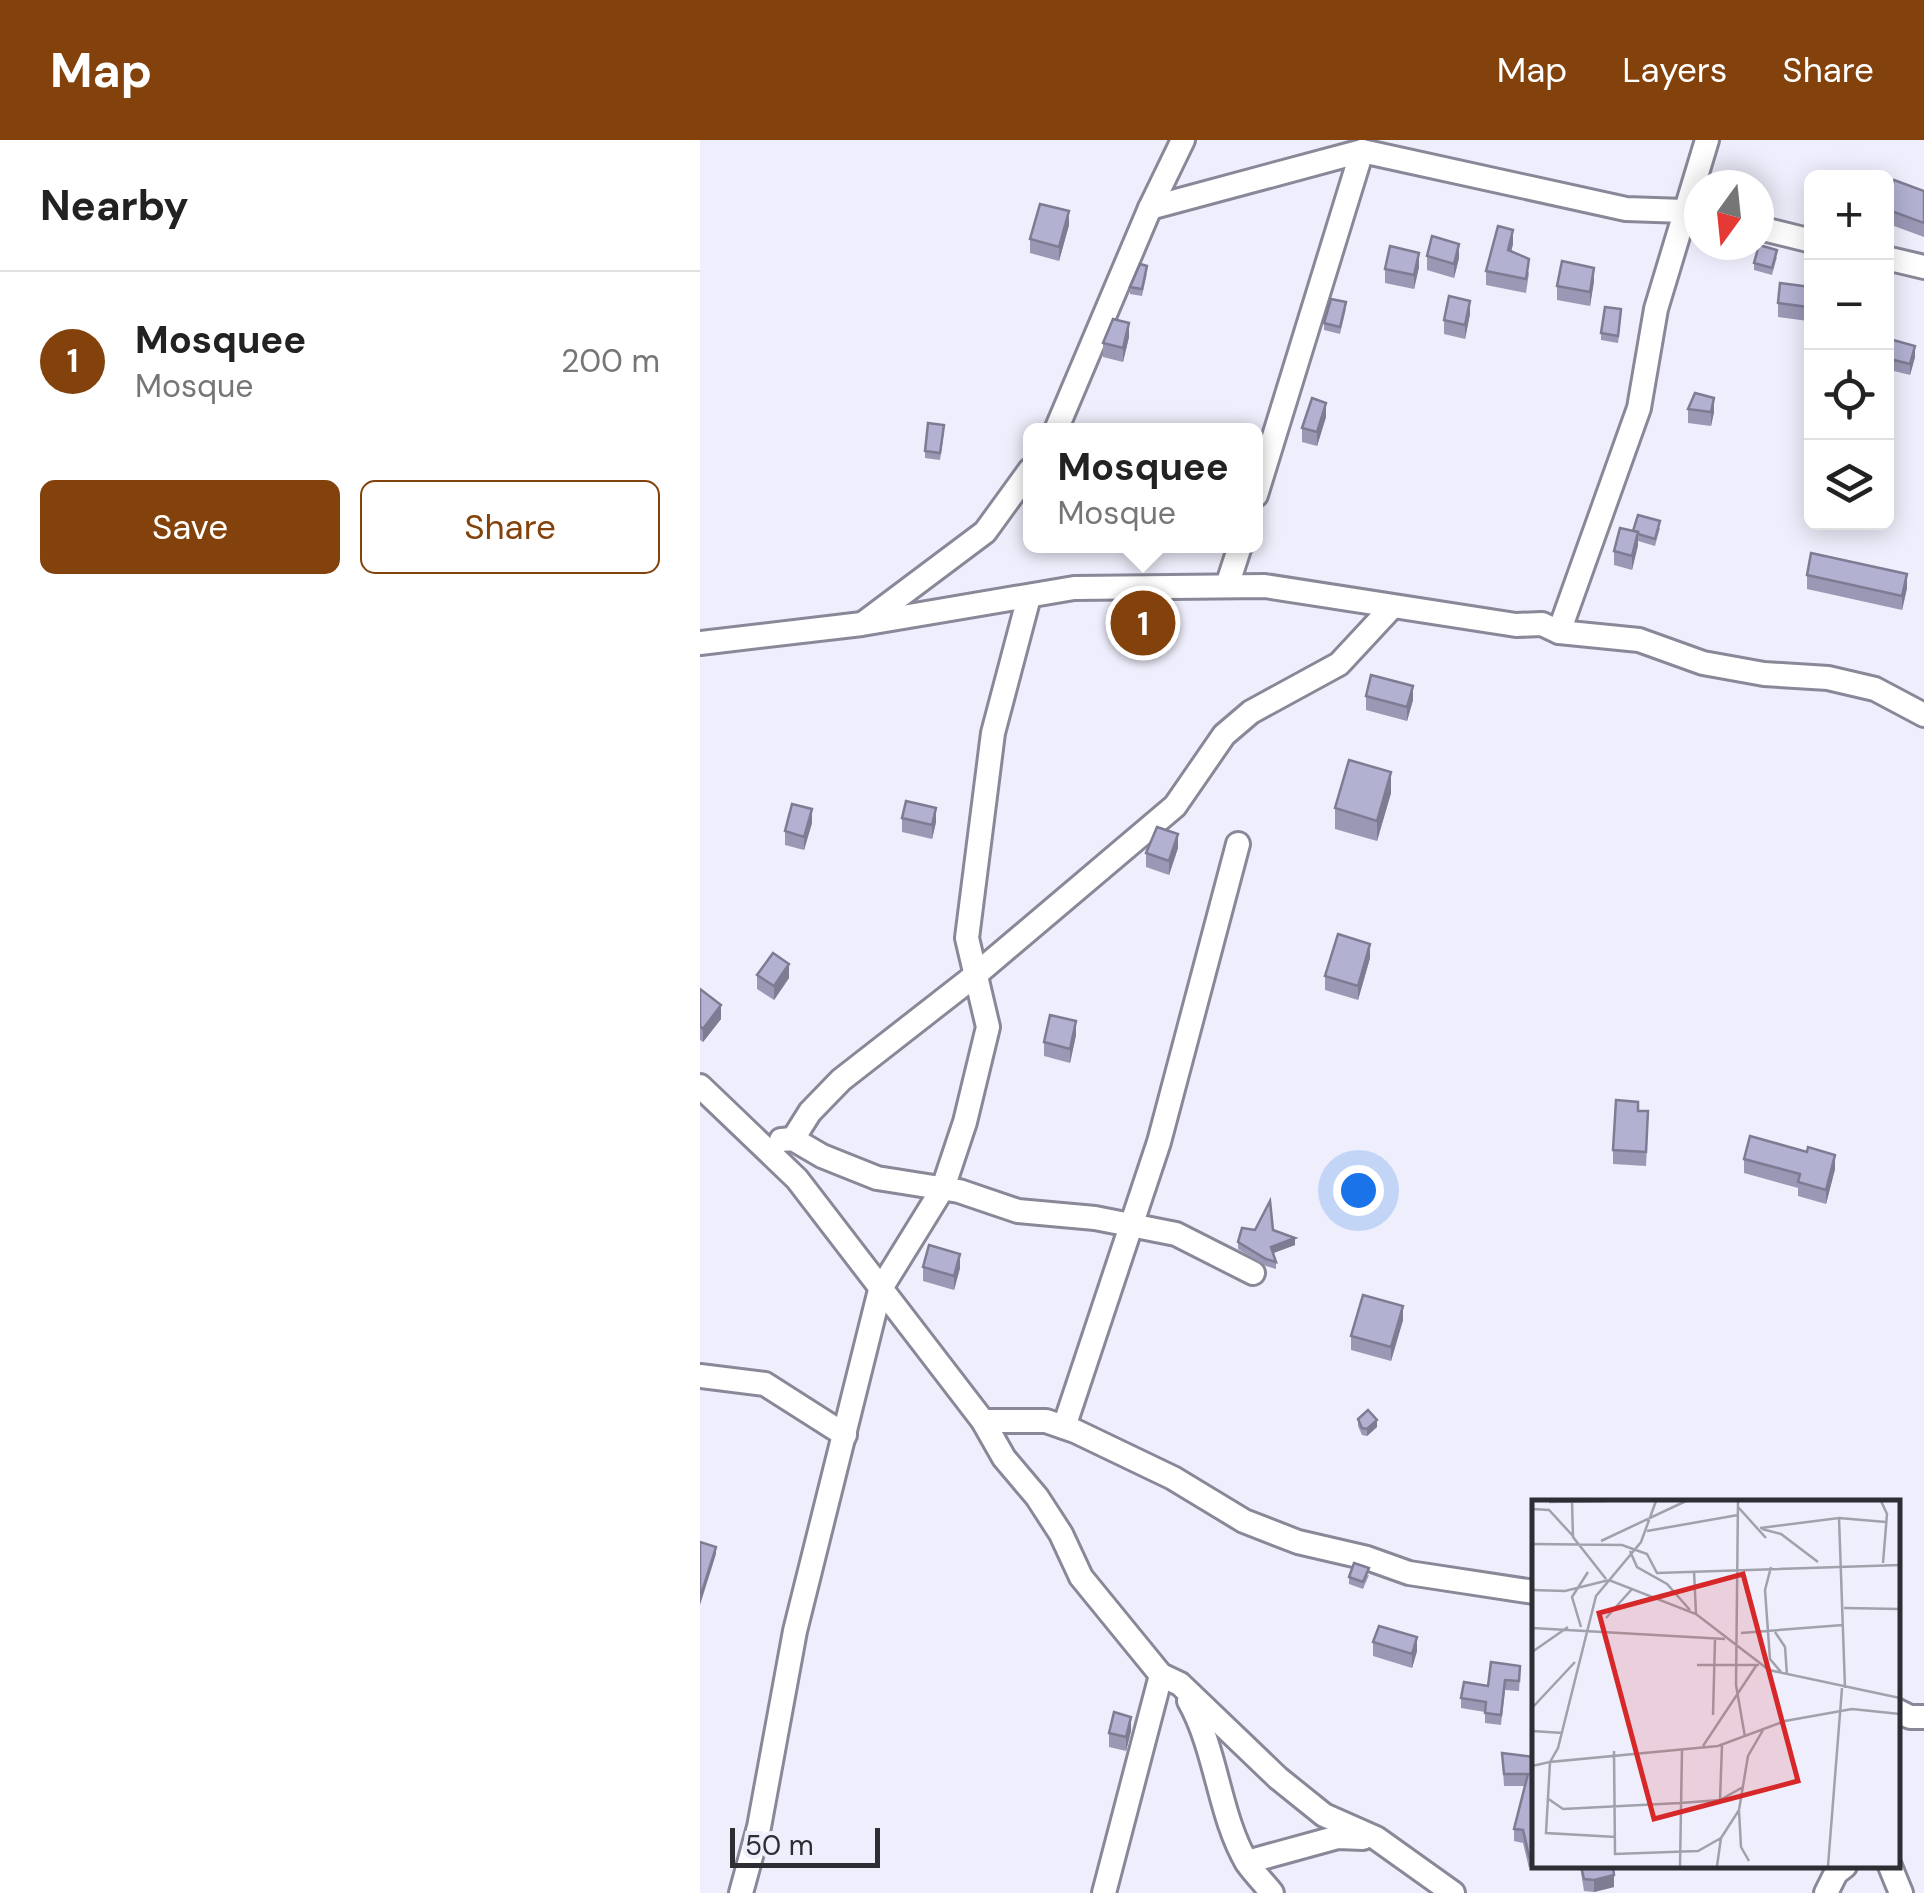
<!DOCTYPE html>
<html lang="en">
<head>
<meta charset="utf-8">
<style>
	:root { --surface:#fff; --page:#f2f2f2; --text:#222; --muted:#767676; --line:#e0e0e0; --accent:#83420b }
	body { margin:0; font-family:"DM Sans",sans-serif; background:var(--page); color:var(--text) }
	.controls { position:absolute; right:30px; top:30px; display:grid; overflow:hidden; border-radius:15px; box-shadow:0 5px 25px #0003 }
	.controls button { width:90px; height:90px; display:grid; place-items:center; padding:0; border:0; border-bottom:2px solid var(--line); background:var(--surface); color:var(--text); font:50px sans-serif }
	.compass { position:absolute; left:984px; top:30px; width:90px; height:90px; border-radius:50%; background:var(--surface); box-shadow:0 5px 25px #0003; rotate:195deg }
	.scale { position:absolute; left:30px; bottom:25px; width:150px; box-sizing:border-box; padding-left:10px; border:5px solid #2d2d34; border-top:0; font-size:28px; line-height:35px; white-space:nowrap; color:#2d2d34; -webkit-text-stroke:8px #eeeefc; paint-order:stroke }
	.you { position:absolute; left:658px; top:1050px; width:35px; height:35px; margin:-25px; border:8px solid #fff; border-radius:50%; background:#1a73e8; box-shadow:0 0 0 15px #1a73e833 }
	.badge { display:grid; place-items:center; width:65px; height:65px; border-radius:50%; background:var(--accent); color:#fff; font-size:32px; font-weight:700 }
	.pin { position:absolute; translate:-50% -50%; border:5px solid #fff; box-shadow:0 2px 10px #0006 }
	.popup { position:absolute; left:323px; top:283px; width:240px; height:130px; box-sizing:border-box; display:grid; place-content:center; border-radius:15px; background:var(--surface); filter:drop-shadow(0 2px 8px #0005); font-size:32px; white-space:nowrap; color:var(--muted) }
	.popup b { font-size:38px; color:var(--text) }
	.popup::after { content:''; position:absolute; left:50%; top:100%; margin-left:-20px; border:20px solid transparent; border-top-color:var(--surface) }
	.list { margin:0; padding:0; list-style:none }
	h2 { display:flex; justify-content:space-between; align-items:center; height:130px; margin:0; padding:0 40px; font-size:42px }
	h2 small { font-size:32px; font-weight:400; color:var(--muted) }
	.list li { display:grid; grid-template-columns:65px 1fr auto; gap:30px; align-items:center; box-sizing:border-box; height:180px; padding:0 40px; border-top:2px solid var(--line) }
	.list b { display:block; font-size:38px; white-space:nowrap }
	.list p { margin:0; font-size:32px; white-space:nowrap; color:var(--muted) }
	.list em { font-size:32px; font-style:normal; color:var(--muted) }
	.actions { display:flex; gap:20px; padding:30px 40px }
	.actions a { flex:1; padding:22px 0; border:2px solid var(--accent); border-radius:15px; text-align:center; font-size:35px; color:var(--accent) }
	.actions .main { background:var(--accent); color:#fff }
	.icon { flex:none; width:55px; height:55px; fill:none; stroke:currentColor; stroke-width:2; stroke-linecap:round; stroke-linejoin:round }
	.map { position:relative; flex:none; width:1224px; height:1753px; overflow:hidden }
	header { display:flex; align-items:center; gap:60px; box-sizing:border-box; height:140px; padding:0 50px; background:var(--accent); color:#fff }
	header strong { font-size:48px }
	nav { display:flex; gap:55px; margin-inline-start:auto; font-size:35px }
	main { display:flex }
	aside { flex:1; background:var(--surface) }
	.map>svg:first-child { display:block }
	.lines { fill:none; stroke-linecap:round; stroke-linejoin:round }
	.street-casing { stroke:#888898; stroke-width:28 }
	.street { stroke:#fff; stroke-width:22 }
	.wall { fill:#9a98b5 }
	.shaded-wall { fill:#7d7c93 }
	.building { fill:#b3b1d2; stroke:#7d7c93; stroke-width:2.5 }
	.inset-road { fill:none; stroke:#a1a1ac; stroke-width:2.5 }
	.view { fill:#d62828; fill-opacity:0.15; stroke:#d62828; stroke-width:5 }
	.inset-edge { fill:none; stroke:#2d2d34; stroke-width:5 }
</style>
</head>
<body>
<header>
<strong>Map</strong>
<nav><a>Map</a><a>Layers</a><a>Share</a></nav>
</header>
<main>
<aside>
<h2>Nearby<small></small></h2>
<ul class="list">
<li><span class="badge">1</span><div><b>Mosquee</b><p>Mosque</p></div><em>200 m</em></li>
</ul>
<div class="actions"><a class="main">Save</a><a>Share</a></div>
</aside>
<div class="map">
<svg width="1224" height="1753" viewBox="0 0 1224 1753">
	<rect width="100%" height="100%" fill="#eeeefc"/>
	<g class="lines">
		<defs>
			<g id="street">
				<path d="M450,68L662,11L926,69L984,71L999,74"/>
				<path d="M1059,88L1112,101"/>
				<path d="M1186,118L1224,127"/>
				<path d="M356,290L450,68L483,0"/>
				<path d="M556,355L662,11"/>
				<path d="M527,446L540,406"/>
				<path d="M165,482L285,392L330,330"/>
				<path d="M859,492L939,268L956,169L1007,0"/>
				<path d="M0,503L162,484L374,448L565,446L816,485L842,484L859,492L939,500L1003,523L1064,534L1128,538L1175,549L1224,575"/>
				<path d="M0,946L97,1039L283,1281L304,1318L337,1357L361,1394L381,1437L461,1535L480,1544L578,1638L624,1675L676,1698L753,1753"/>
				<path d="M93,999L110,972L141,940L273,837L475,666L524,595L551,572L639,524L692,467"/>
				<path d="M81,1000L93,999L122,1016L177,1038L259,1051L318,1071L395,1078L476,1094L553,1133"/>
				<path d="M0,1236L65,1244L145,1295"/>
				<path d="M283,1281H346L375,1291L473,1338L544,1381L598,1402L667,1418L709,1433L834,1452"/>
				<path d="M364,1287L459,1002L538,704"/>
				<path d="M489,1561C517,1611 519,1676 547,1723C554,1733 564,1743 572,1753"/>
				<path d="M1196,1570L1210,1577H1224"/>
				<path d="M547,1722L638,1697L663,1698"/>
				<path d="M1190,1726L1201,1753"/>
				<path d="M41,1753L59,1687L95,1491L180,1150L243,1048L265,982L288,887L267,798L293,593L329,457"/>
				<path d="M404,1753L461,1535"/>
				<path d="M1126,1753L1136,1733L1145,1726"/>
			</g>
		</defs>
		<use href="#street" class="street-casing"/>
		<use href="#street" class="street"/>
	</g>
	<g class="wall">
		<path d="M1224,51V97L1186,83V62Z"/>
		<path d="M369,85L359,121L330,113V99Z"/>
		<path d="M813,104L811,111L829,133L826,153L786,145V131Z"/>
		<path d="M727,116L759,118L754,138L727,130Z"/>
		<path d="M1077,117L1072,135L1054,130V123Z"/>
		<path d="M719,127L714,149L685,143V129Z"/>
		<path d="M447,133L442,156L430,154V147Z"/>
		<path d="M894,141L890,166L857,160V146Z"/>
		<path d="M1111,160L1108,181L1078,177V163Z"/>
		<path d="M646,169L640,194L624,190V183Z"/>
		<path d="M770,174L765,199L744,194V180Z"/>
		<path d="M921,176L918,203L901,200V193Z"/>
		<path d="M429,197L423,222L403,217V203Z"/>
		<path d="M1186,198L1215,217L1210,235L1186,229Z"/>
		<path d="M988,269L1014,272L1011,286L988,283Z"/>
		<path d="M626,277L617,306L602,302V288Z"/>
		<path d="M244,292L240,320L225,318V311Z"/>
		<path d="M960,388L955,406L938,401L932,430L914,425V411L933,391Z"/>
		<path d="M1107,435L1207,448L1202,470L1107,449Z"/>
		<path d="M460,488L453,512L428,505V491Z"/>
		<path d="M666,556L713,560L707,581L666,570Z"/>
		<path d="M691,653L677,701L635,689V668Z"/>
		<path d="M202,678L236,682L232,699L202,692Z"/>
		<path d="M112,683L104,710L85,705V691Z"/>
		<path d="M478,708L469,735L446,727V713Z"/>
		<path d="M670,818L658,860L625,850V836Z"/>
		<path d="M57,835L89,838L74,860L57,849Z"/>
		<path d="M0,849L21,879L3,902L0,900Z"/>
		<path d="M376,895L370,923L344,916V902Z"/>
		<path d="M938,971L948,985L946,1026L913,1024V1010Z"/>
		<path d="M1044,1019L1135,1029L1126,1064L1098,1056V1048L1044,1033Z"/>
		<path d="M555,1090H573L595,1105L573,1113L576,1122V1129L566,1126L538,1109V1102Z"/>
		<path d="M223,1127L260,1128L254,1150L223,1141Z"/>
		<path d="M703,1180L691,1221L651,1210V1196Z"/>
		<path d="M658,1279L677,1287L667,1296L662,1295L658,1286Z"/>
		<path d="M669,1435L663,1449L649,1444V1437Z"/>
		<path d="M673,1502L717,1511L712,1528L673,1516Z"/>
		<path d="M791,1522L820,1536L819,1551L805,1550L801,1585L785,1583V1572L761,1568V1558L788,1546Z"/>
		<path d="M431,1591L426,1611L409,1607V1593Z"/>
		<path d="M802,1613L834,1617L829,1728L823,1703L814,1701V1689L825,1646H804Z"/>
		<path d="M880,1726H913L914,1747L894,1752L884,1751Z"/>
	</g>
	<g class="shaded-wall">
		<path d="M369,71V85L359,121V107Z"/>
		<path d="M813,90V104L808,124V110Z"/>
		<path d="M759,104V118L754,138V124Z"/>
		<path d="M719,113V127L714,149V135Z"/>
		<path d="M894,128V141L890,166V152Z"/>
		<path d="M770,161V174L765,199V185Z"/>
		<path d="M429,183V197L423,222V208Z"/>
		<path d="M1215,206V217L1210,235V224Z"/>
		<path d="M1014,258V272L1011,286V272Z"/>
		<path d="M626,263V277L617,306V292Z"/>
		<path d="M938,392V406L932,430V416Z"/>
		<path d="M1207,434V448L1202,470V456Z"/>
		<path d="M460,474V488L453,512V499Z"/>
		<path d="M713,546V560L707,581V567Z"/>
		<path d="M691,632V653L677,701V681Z"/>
		<path d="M236,668V682L232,699V685Z"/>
		<path d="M112,669V683L104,710V697Z"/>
		<path d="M478,694V708L469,735V721Z"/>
		<path d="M670,804V818L658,860V846Z"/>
		<path d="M89,824V838L74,860V846Z"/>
		<path d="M21,865V879L3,902V889Z"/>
		<path d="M376,881V895L370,923V909Z"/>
		<path d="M1135,1015V1029L1126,1064V1050Z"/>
		<path d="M595,1098V1105L571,1114V1107Z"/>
		<path d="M260,1114V1128L254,1150V1136Z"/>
		<path d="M703,1166V1180L691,1221V1207Z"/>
		<path d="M677,1280V1287L667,1296V1289Z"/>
		<path d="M16,1407V1414L0,1465V1458Z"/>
		<path d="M717,1497V1511L712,1528V1514Z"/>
		<path d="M431,1577V1591L426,1611V1597Z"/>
		<path d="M834,1709V1722L829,1728V1716Z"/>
		<path d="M914,1735V1747L894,1752V1740Z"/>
	</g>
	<g class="building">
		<path d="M1194,40L1224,51V83L1186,69V62Z"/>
		<path d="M340,64L369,71L359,107L330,99Z"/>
		<path d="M798,86L813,90L808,110L829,119L826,139L786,131Z"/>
		<path d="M732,96L759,104L754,124L727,116Z"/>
		<path d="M1059,105L1077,110L1072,128L1054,123Z"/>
		<path d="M690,106L719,113L714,135L685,129Z"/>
		<path d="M862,121L894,128L890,152L857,146Z"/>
		<path d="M440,124L447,126L442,149L430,147Z"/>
		<path d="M1080,143L1111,147L1108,167L1078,163Z"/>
		<path d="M749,156L770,161L765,185L744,180Z"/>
		<path d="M631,159L646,162L640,187L624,183Z"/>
		<path d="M905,167L921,169L918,196L901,193Z"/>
		<path d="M413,179L429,183L423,208L403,203Z"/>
		<path d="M1186,198L1215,206L1210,224L1186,218Z"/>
		<path d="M995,253L1014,258L1011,272L988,269Z"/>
		<path d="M612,258L626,263L617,292L602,288Z"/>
		<path d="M228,283L244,285L240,313L225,311Z"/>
		<path d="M938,375L960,381L955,399L938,394V392L933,391Z"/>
		<path d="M920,388L938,392L932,416L914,411Z"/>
		<path d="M1111,413L1207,434L1202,456L1107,435Z"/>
		<path d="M436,466L460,474L453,499L428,491Z"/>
		<path d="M671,535L713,546L707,567L666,556Z"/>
		<path d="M649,620L691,632L677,681L635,668Z"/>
		<path d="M206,661L236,668L232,685L202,678Z"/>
		<path d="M92,664L112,669L104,697L85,691Z"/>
		<path d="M457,687L478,694L469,721L446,713Z"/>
		<path d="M638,794L670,804L658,846L625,836Z"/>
		<path d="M73,813L89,824L74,846L57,835Z"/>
		<path d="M0,849L21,865L3,889L0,886Z"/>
		<path d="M350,875L376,881L370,909L344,902Z"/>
		<path d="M916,960L938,962V971H948L946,1012L913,1010Z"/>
		<path d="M1050,996L1107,1012L1108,1007L1135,1015L1126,1050L1098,1042L1100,1034L1044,1019Z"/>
		<path d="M570,1061L573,1090L595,1098L571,1107L576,1122L566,1119L538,1102L542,1088L555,1090Z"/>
		<path d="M229,1105L260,1114L254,1136L223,1127Z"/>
		<path d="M663,1155L703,1166L691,1207L651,1196Z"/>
		<path d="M668,1270L677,1280L667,1289L662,1288L658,1279Z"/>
		<path d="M0,1402L16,1407L0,1458Z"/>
		<path d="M654,1423L669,1428L663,1442L649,1437Z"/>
		<path d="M679,1486L717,1497L712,1514L673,1502Z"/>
		<path d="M791,1522L820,1526L819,1541L805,1540L801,1575L785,1573L786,1562L761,1558L764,1542L788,1546Z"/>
		<path d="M414,1572L431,1577L426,1597L409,1593Z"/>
		<path d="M802,1613L834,1617V1709L829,1716L823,1690L814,1689L828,1634H804Z"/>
		<path d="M881,1726H913L914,1735L894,1740L884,1739Z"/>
	</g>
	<g transform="translate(832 1360)">
		<rect width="368" height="368" fill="#eeeefc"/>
		<path class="inset-road" d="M40,1L41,37L74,79M206,1L204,185L213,237M349,1L355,14L351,63M17,2L75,1M206,7L234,38M0,9L17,10L41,36M307,18L313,188M228,28L307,18L354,22M230,29L249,34L286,62M115,31L206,15M69,41L154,1M0,44L90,45L115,54L125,73L368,65M98,51L105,67L135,84L158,110M239,67L233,90L238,159L249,172M162,71L164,114M0,90L33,91L77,80L164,114L237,170L368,198M312,108L368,109M74,118L100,89M49,127L40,97L56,72M0,128L193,139M243,132L253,147L255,175M209,133L311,125M0,152L36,127M165,165H227M0,208L43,162M181,215L183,140M0,231L31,233M171,246L224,166M82,251L83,354L166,351L189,338M0,266L18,262L26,248L64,96L109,42L124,1M15,298L31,309L148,303L188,300L211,287M188,300L190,245M207,311L209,347L217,361M84,337L14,333L18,262L186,246L253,221L320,209L368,214M148,366L150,250M185,366L189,338L207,310L216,256L231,230M296,366L310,188"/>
		<path class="view" d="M211,74L266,281L122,319L67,113Z"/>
		<rect width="368" height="368" class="inset-edge"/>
	</g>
</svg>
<div class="controls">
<button>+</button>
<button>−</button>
<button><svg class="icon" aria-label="locate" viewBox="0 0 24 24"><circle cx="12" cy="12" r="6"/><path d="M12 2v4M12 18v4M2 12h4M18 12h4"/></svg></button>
<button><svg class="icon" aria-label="layers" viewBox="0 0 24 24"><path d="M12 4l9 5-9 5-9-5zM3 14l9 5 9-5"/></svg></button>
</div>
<svg class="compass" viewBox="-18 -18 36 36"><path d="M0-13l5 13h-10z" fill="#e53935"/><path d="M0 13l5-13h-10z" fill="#767676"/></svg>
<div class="scale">50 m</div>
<div class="you"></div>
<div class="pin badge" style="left:443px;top:483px">1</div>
<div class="popup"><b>Mosquee</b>Mosque</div>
</div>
</main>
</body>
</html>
